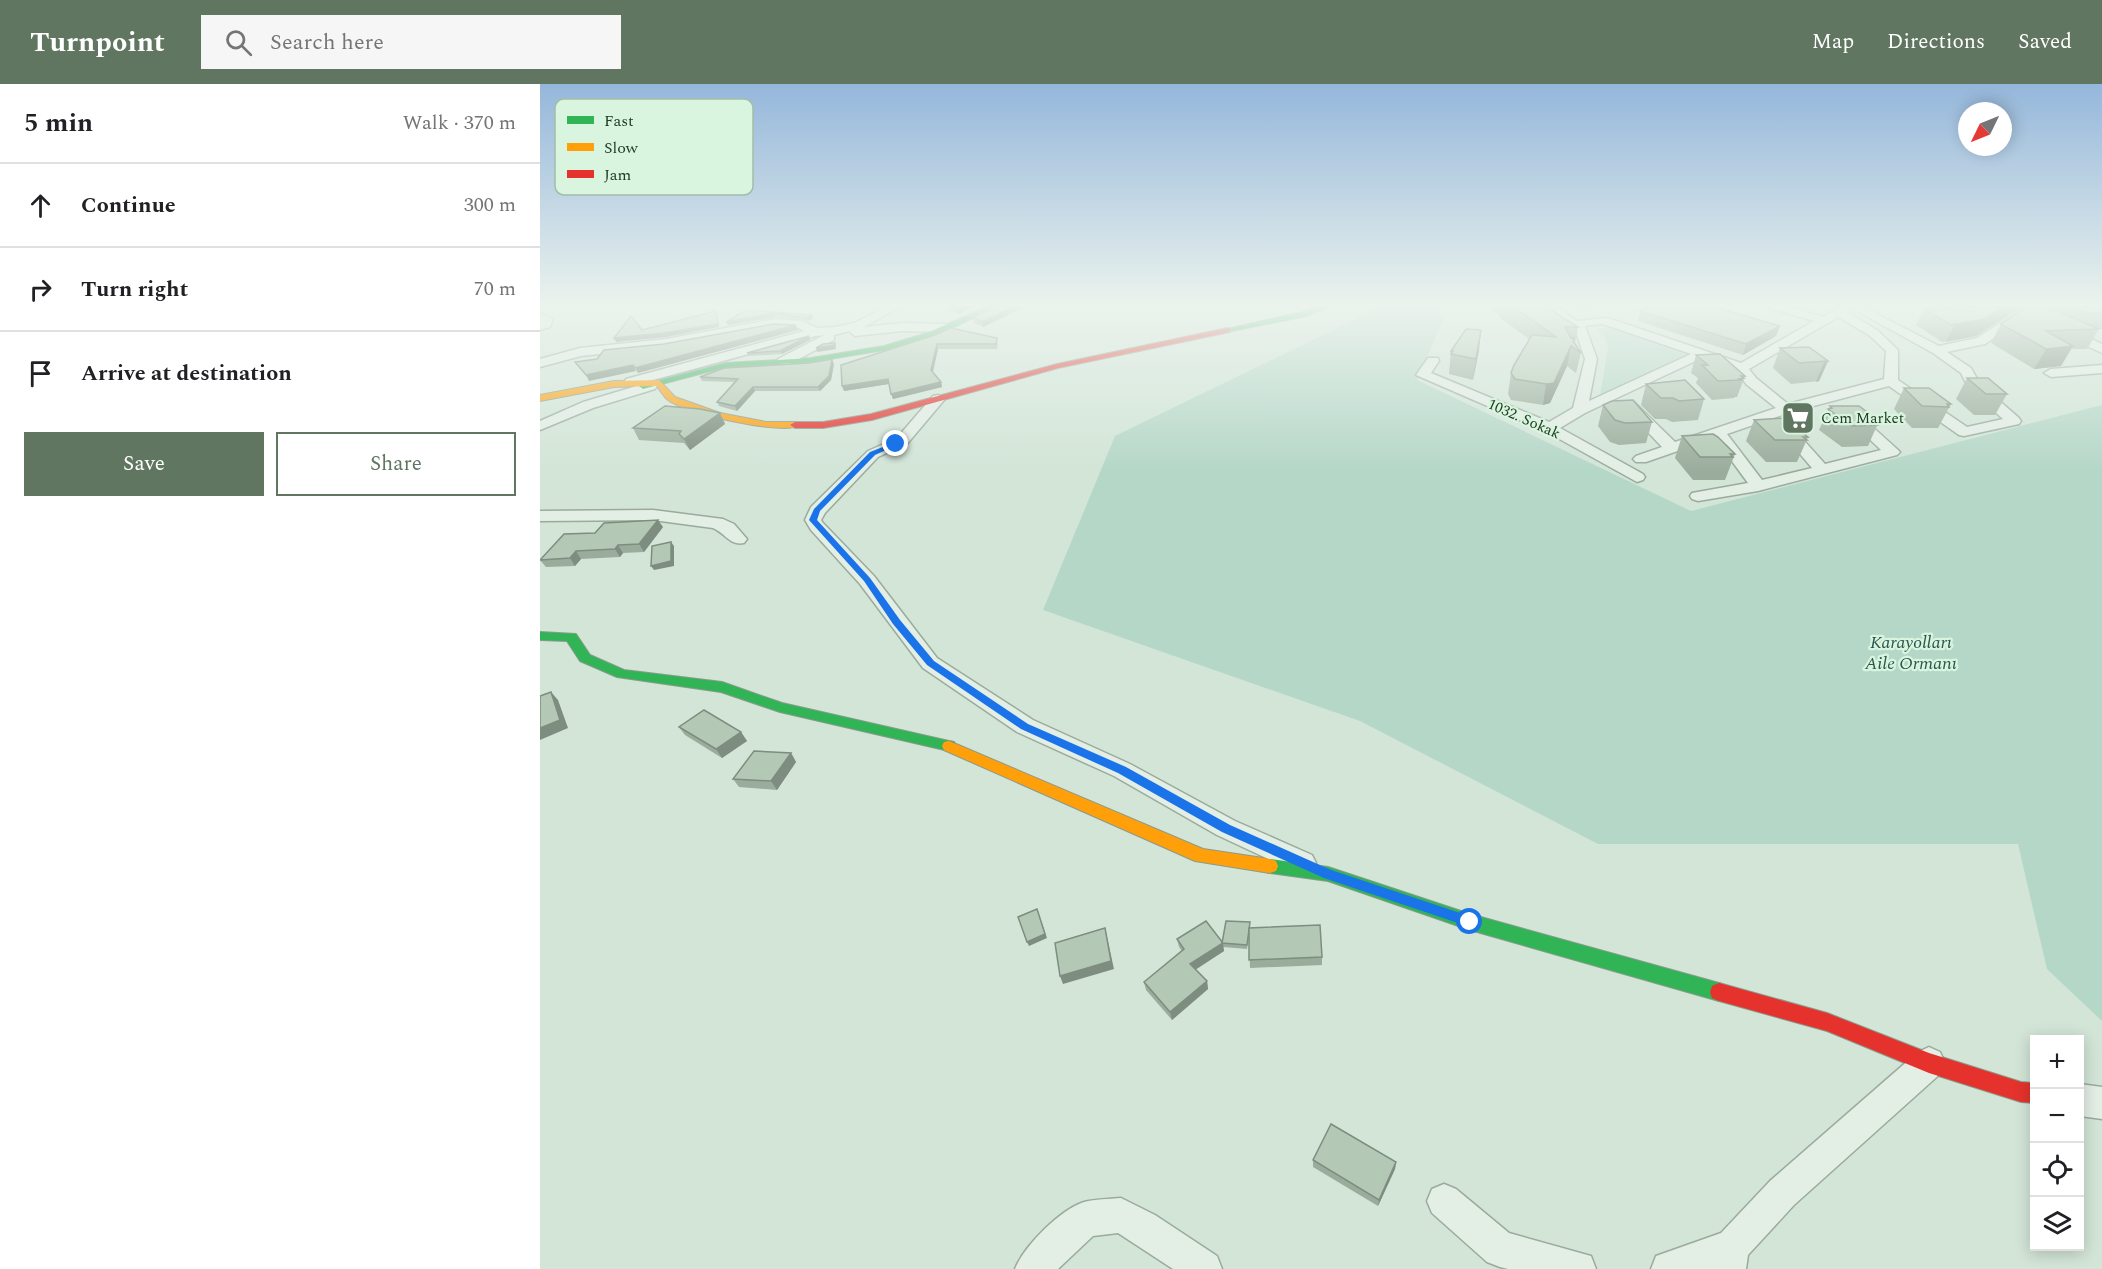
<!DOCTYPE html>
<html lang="en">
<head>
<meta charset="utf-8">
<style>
	:root { --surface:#fff; --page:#f6f6f6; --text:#202124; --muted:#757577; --line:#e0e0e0; --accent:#607661 }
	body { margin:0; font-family:Spectral,serif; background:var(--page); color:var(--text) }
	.controls { position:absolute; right:18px; bottom:18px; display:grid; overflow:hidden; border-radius:0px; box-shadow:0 3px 15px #0003 }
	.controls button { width:54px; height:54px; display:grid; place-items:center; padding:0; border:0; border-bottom:2px solid var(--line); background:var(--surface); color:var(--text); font:30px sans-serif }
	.compass { position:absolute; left:1418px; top:18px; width:54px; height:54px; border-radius:50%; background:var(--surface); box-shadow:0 3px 15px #0003; rotate:227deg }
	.stop { position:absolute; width:18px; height:18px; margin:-14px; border:4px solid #1a73e8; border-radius:50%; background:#fff }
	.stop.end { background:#1a73e8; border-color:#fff; box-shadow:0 2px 6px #0008 }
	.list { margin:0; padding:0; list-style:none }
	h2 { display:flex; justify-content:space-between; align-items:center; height:78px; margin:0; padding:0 24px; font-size:26px }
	h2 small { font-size:20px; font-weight:400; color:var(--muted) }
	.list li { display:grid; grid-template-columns:39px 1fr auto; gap:18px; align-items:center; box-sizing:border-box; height:84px; padding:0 24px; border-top:2px solid var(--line) }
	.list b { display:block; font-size:22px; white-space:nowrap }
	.list em { font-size:20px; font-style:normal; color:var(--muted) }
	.actions { display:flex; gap:12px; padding:18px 24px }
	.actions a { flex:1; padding:14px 0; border:2px solid var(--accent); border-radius:0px; text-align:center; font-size:21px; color:var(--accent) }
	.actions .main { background:var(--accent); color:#fff }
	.icon { flex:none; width:33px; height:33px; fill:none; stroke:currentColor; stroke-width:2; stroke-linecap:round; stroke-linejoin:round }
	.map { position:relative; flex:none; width:1562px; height:1185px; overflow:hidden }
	header { display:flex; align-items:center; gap:36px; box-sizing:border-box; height:84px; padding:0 30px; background:var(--accent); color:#fff }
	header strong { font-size:28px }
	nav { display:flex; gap:33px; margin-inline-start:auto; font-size:21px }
	.search { width:420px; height:54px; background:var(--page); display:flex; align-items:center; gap:15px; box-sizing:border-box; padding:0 21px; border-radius:0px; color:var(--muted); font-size:22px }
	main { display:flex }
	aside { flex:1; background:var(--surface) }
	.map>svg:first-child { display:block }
	.green { fill:#b5d7c8 }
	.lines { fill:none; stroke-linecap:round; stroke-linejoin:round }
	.street-casing { stroke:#9aab9d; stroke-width:3 }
	.fast-casing { stroke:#8a9b8d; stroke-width:2 }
	.slow-casing { stroke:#8a9b8d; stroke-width:2 }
	.jam-casing { stroke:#8a9b8d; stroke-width:2 }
	.street { fill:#e3eee5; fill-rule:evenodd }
	.fast { fill:#30b455; fill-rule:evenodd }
	.slow { fill:#ff9f0a; fill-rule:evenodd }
	.jam { fill:#e5322d; fill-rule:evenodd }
	.wall { fill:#9aad9c }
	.shaded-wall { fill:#7d8d7f }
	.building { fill:#b3c9b5; stroke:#7d8d7f; stroke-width:1.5 }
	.route { fill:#1a73e8 }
	.labels { text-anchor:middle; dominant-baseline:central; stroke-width:4.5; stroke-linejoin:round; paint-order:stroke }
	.far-poi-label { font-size:15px; fill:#223b22; stroke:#d9f5e0; text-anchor:start }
	.far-street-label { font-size:15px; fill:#223b22; stroke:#d9f5e0 }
	.park-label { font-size:18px; font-style:italic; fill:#29564d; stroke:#d9f5e0 }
	.key { fill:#d9f5e0; stroke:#a2bda7; stroke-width:1.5 }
	.key-label { font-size:16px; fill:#223b22 }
</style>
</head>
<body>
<header>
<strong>Turnpoint</strong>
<div class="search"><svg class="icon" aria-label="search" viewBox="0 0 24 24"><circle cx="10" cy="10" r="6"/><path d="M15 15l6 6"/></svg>Search here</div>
<nav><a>Map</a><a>Directions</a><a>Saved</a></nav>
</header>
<main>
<aside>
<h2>5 min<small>Walk · 370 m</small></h2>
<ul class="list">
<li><svg class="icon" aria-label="ahead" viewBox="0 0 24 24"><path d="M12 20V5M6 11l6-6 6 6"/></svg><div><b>Continue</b></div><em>300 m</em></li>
<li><svg class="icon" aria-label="right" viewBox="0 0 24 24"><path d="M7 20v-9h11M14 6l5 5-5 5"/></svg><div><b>Turn right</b></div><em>70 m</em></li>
<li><svg class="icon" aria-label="arrive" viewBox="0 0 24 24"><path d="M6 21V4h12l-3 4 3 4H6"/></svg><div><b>Arrive at destination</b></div></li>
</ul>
<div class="actions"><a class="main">Save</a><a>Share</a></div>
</aside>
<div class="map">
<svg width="1562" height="1185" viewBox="0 0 1562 1185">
	<rect width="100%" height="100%" fill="#d2e5d7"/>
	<g class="green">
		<path d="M843,222H896L904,234L877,296L1151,427L1562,321V937L1507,885L1478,760H1058L820,637L503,526L575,352Z"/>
		<path d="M1067,243L1147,271L1060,312L1068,263L1065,254L1056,245Z"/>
	</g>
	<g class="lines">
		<defs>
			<g id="street">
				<path d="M348,222H362L324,243L362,239L407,240L413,244L407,248L362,247L315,252L309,247L294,251V256L248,281H238L237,278L238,275L284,251L275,252L91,302L86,301L84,298L86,295L264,247L259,244L235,243L126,263L41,272L0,283V275L40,264L126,255L235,235L262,237L277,244L295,243L314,239Z"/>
				<path d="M1004,222H1016L1037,237L1068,234L1201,279L1274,237L1229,224L1228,222H1244L1283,233L1302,222H1313L1312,225L1307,228L1337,246L1358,266V296L1427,343L1463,335L1429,305L1421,289L1393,269L1315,226L1317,224H1325L1399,262L1437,254L1487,222H1500L1445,260L1407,268L1431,284L1440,300L1479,334L1481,337L1479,340L1424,352L1419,351L1349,302L1251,328L1187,350L1222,396L1272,384L1238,344L1245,340L1250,341L1285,380L1341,366L1305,332L1312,328L1317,329L1357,365L1360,368L1357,371L1218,407L1158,417L1152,415L1150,412L1152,409L1208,399L1175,354L1106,378H1096L1093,375L1096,372L1122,363L1083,322L1090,318L1095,319L1135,358L1236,324L1206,300L1197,287L1162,274L1045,329L1020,344L1103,390L1105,393L1103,396L1097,398L1005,347L876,291L888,274H898L899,277L891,289L1009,338L1033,324L1045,275L1036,248ZM1298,233L1329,251L1346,267L1344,295L1248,320L1216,294L1209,285ZM1063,240L1151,270L1049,317L1057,275L1045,242Z"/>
				<path d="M0,229L13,235L10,243L0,246Z"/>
				<path d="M1525,243L1562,260V269L1521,250V244Z"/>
				<path d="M1562,281V289L1511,293L1504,289L1511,285Z"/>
				<path d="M110,298L115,299L117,302L115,305L53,324L0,346V337L43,318Z"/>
				<path d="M398,311L405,315L367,360L338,373L285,429L281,436L283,439L334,492L397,574L493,636L590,680L695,737L772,771L776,779L772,787L763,790L754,787L677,751L574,692L477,648L383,584L320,500L271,446L265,436L271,423L328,367L357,354L393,312Z"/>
				<path d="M113,426L183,435L194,440L207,455L204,459C190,462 185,449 173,444L113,436L0,437V427Z"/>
				<path d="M1389,963L1400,968L1405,979L1400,990L1254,1121L1208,1171L1206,1185H1111L1116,1172L1181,1149L1230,1097L1378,968Z"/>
				<path d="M1540,1000L1562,1003V1035L1540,1032Z"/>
				<path d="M904,1100L916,1105L969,1149L1051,1172L1056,1185H968L960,1183L947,1178L892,1129L887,1117L892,1105Z"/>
				<path d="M581,1114L615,1131L677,1172L682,1185H633L578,1149L553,1152L518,1185H475C484,1162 520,1126 544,1118C555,1115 569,1115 581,1114Z"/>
			</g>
			<g id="fast">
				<path d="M449,222H458L393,253L345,266L271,278L186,283L103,305L99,302L186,279L271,274L344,262L387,249Z"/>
				<path d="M780,222H790L767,232L687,248L683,246L762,228Z"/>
				<path d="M0,548L36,550L50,571L84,586L182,598L242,619L409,657L414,658L416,662L414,666L409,667L240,628L181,608L77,593L40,577L27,557L0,556Z"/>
				<path d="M730,775L788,783L930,830L1179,899L1186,902L1188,908L1186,914L1179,917L930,846L788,797L730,789L724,787L722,782L724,777Z"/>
			</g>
			<g id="slow">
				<path d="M119,296L135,313L180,329L226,338H255L260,341C244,352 144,329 128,316C124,313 120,306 117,302L74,303L0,317V311L74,297Z"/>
				<path d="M409,657L663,765L730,775L736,777L738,782L736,787L730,789L655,777L404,666L402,662L404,658Z"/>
			</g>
			<g id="jam">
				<path d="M687,244H690V248L518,284L332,336L283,344H255L250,341L255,338H283L331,330L517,280Z"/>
				<path d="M1179,899L1287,929L1389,969L1481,998L1494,999V1019L1481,1018L1389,989L1287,947L1179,917L1172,914L1170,908L1172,902Z"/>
			</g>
		</defs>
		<use href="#street" class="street-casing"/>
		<use href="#fast" class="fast-casing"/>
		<use href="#slow" class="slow-casing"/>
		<use href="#jam" class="jam-casing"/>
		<use href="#street" class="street"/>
		<use href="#fast" class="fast"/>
		<use href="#slow" class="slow"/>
		<use href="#jam" class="jam"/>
	</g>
	<g class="wall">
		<path d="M402,222H437L418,230Z"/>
		<path d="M486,222L443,243L434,239L433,233Z"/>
		<path d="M945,222H1005L1038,243L1035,259L1041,269L1036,289L1027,282L1010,319L1003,321L971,316L968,310L971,289L989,255L959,233V230Z"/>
		<path d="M1032,222H1050L1043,225Z"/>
		<path d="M1404,222H1483L1436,252L1402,258L1376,241L1384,225L1402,224Z"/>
		<path d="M1488,222H1562V245H1559L1547,265H1531L1521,282L1494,285L1451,259L1461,240Z"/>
		<path d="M206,226L273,234L268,237L235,233L188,241L186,238Z"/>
		<path d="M1100,227L1236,252L1203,271L1098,237Z"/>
		<path d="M395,251L458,259L457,265H398L393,288L401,298L402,303L353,315L349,300L304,307Z"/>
		<path d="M269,252L270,256L242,270L208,272L207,269Z"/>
		<path d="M1240,264L1288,277L1279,297L1251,300L1233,284Z"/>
		<path d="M939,266L933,296L909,290L911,267Z"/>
		<path d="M1156,271L1205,292L1197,313H1195L1194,314L1172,316L1156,299L1158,294L1151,289Z"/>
		<path d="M294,280L291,296L280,307H215L197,327L179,322L177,318L194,298L162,297L160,293Z"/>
		<path d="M1427,294L1467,310L1455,331H1434L1416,315Z"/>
		<path d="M1106,300L1164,315L1158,336L1132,338L1126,335H1115L1101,321Z"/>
		<path d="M1364,304L1411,320L1398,344H1372L1354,325Z"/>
		<path d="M1063,321L1112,338L1106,359L1079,361L1070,358L1058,342Z"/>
		<path d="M1290,322L1339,337L1328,362L1302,363L1279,346Z"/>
		<path d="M180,329L185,340L150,366L144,359L99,356L93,344Z"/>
		<path d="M1214,336L1268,353L1257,378H1226L1206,357Z"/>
		<path d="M1142,352L1195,370L1185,396H1153L1135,374Z"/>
		<path d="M123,443L104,468L83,469L80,473L41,475L35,482L6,483L0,476L55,449Z"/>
		<path d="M139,643L201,648L207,657L182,674L145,651Z"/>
		<path d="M251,669L256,678L237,706L199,703L193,695Z"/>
		<path d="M710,844L782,873V881L710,884L709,852L707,865L683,863L684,867L656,885L667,897L668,905L632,936L606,906L604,898L642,867L639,863L637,855L682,858Z"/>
		<path d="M773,1076L856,1078L855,1085L838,1122L773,1083Z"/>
	</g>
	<g class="shaded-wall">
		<path d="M424,222H437L418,230L417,225Z"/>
		<path d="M475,222H486L443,243L442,238Z"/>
		<path d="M1043,222H1050L1043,225Z"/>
		<path d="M1465,222H1483L1436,252L1406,258L1415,241Z"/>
		<path d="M176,227L177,231L179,243L126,253L76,258L74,254Z"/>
		<path d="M233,229L235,233L188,241L186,238Z"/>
		<path d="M272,231L273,234L268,237L267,234Z"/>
		<path d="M256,241L258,246L98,289L95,284Z"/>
		<path d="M1240,242L1236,252L1203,271L1206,260Z"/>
		<path d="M941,246L939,266L933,296L936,275Z"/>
		<path d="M269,252L270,256L242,270L240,267Z"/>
		<path d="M295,259L296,265L277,268L276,264Z"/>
		<path d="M397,260L398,265L392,291L391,286Z"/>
		<path d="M1031,262L1027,282L1010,319L1003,321L1006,300Z"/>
		<path d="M1533,262L1521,282L1494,285L1506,265Z"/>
		<path d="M292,275L294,280L291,296L280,307L278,303Z"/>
		<path d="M1288,277L1279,297L1276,298L1284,278Z"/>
		<path d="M93,281L96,287L49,297L46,291Z"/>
		<path d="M348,295L349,300L304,307L302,302Z"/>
		<path d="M401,298L402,303L353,315L351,310Z"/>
		<path d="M213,303L215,307L197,327L195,322Z"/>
		<path d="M180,329L185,340L150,366L144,355Z"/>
		<path d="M118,436L123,443L104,468L99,460Z"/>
		<path d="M131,458L134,462V482L114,486L111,482Z"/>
		<path d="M78,461L83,469L80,473L75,465Z"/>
		<path d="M36,467L41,475L35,482L30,474Z"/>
		<path d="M11,608L18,616L28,644L0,656V644Z"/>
		<path d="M201,648L207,657L182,674L176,665Z"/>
		<path d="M251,669L256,678L237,706L231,697Z"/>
		<path d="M497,825L507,854L489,862L487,858Z"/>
		<path d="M565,844L574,885L523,900L520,892Z"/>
		<path d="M683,859L684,867L652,888L650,880Z"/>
		<path d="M667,897L668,905L632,936L630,928Z"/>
		<path d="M856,1078L855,1085L838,1122L839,1116Z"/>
	</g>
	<g class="building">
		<path d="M411,222H424L417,225Z"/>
		<path d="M459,222H475L442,238L433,233Z"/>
		<path d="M972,222H1005L1038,243H1025L1031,254H1034L1033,257L1041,269L1031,262L1014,299L1006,300L975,295L971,289L974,281L992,251L1016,253Z"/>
		<path d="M1112,222H1171L1240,242L1206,260L1100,227Z"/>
		<path d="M1435,222H1465L1445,235L1411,241L1384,225L1437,223Z"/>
		<path d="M1488,222H1506L1559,245L1506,247L1533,262L1506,265L1461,240Z"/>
		<path d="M1530,222H1562V229H1547Z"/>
		<path d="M206,226L272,231L267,234L233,229L186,238Z"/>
		<path d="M176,227L178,240L124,249L74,254L91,232L102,246Z"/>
		<path d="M233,240L256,241L95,284L93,281L46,291L35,278L57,275L64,266L124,260Z"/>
		<path d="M411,244L457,254L456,260H397L391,286L401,298L351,310L348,295L302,302L301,281L395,251Z"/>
		<path d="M926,245L941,246L936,275L911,270L913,267H911Z"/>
		<path d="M269,252L240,267L207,269Z"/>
		<path d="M295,259V261L276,264L283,260Z"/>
		<path d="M1269,263L1288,277L1259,279L1240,264Z"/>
		<path d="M1180,270L1205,292H1201L1204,294L1199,295L1201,296L1178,297L1162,281H1168L1156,271Z"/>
		<path d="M292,275L289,292L278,303H213L195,322L177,318L198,295L160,293L184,284L269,279Z"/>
		<path d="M1427,294H1448L1467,310H1446Z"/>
		<path d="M1145,296L1164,315L1139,317L1133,314H1121L1106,300Z"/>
		<path d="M1364,304H1389L1411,320H1407L1409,323L1382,322Z"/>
		<path d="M1093,316L1112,338L1085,339L1075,336L1063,321L1072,317Z"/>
		<path d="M125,322L160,325L180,329L144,355L139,350L141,347L93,344Z"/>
		<path d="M1290,322H1319L1339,337L1335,338L1338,341L1312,342L1288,325L1292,324Z"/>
		<path d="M1244,334L1268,353H1263L1267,356H1235L1214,336Z"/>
		<path d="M1173,350L1178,353L1195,370H1190L1193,373H1160L1142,352Z"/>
		<path d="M118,436L99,460L78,461L75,465L36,467L30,474L0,476L24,450L55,449L64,439Z"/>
		<path d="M131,458V477L111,482L112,462Z"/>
		<path d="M11,608L20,636L0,644V612Z"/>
		<path d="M164,626L201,648L176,665L139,643Z"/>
		<path d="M214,667L251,669L231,697L193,695Z"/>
		<path d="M497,825L505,850L487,858L478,833Z"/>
		<path d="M666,837L683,859L650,880L667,897L630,928L604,898L644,865L637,855Z"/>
		<path d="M686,837L710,838L707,861L682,859Z"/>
		<path d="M780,841L782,873L709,876V844Z"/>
		<path d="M565,844L571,877L520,892L515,859Z"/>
		<path d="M791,1040L856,1078L839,1116L773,1076Z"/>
	</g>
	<linearGradient id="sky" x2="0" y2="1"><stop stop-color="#95b7db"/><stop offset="0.57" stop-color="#ebf3ed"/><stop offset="1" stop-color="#ebf3ed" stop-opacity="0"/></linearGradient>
	<rect width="1562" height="387" fill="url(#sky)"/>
	<path class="route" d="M353,359L359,360L335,371L280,427L277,436L330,494L360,536L394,577L488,640L586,683L690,741L791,786L935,834L937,838L935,842L930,843L784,794L682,748L578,689L481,645L387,581L353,540L324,497L269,436L274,425L330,368Z"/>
	<defs>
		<symbol id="supermarket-square" viewBox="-11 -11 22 22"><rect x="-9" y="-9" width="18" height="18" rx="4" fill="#607661" stroke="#d9f5e0"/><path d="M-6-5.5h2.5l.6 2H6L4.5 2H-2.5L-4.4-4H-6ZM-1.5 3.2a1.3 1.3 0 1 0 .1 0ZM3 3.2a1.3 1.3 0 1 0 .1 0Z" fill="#fff"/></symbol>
	</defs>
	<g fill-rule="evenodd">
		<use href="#supermarket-square" x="1239" y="315" width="38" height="38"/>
	</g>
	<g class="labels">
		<g class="far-poi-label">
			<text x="1281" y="334">Cem Market</text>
		</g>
		<g class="far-street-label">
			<text transform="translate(984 335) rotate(24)">1032. Sokak</text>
		</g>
		<g class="park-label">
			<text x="1371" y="558">Karayolları<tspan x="1371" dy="21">Aile Ormanı</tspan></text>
		</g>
	</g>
	<rect x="15" y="15" width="198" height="96" rx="9" class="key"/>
	<rect x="27" y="32" width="27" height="8" fill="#30b455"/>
	<rect x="27" y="59" width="27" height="8" fill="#ff9f0a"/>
	<rect x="27" y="86" width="27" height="8" fill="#e5322d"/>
	<g class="key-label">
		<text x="64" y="42">Fast</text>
		<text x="64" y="69">Slow</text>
		<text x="64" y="96">Jam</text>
	</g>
</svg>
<div class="controls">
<button>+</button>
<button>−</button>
<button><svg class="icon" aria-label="locate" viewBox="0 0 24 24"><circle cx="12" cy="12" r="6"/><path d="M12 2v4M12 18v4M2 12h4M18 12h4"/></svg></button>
<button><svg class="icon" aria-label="layers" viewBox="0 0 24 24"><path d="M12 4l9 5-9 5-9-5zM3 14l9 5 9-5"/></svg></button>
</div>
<svg class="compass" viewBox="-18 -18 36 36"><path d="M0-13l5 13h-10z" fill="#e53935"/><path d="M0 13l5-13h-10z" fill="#757577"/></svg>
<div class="stop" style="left:930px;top:838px"></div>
<div class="stop end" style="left:356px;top:360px"></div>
</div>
</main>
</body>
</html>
